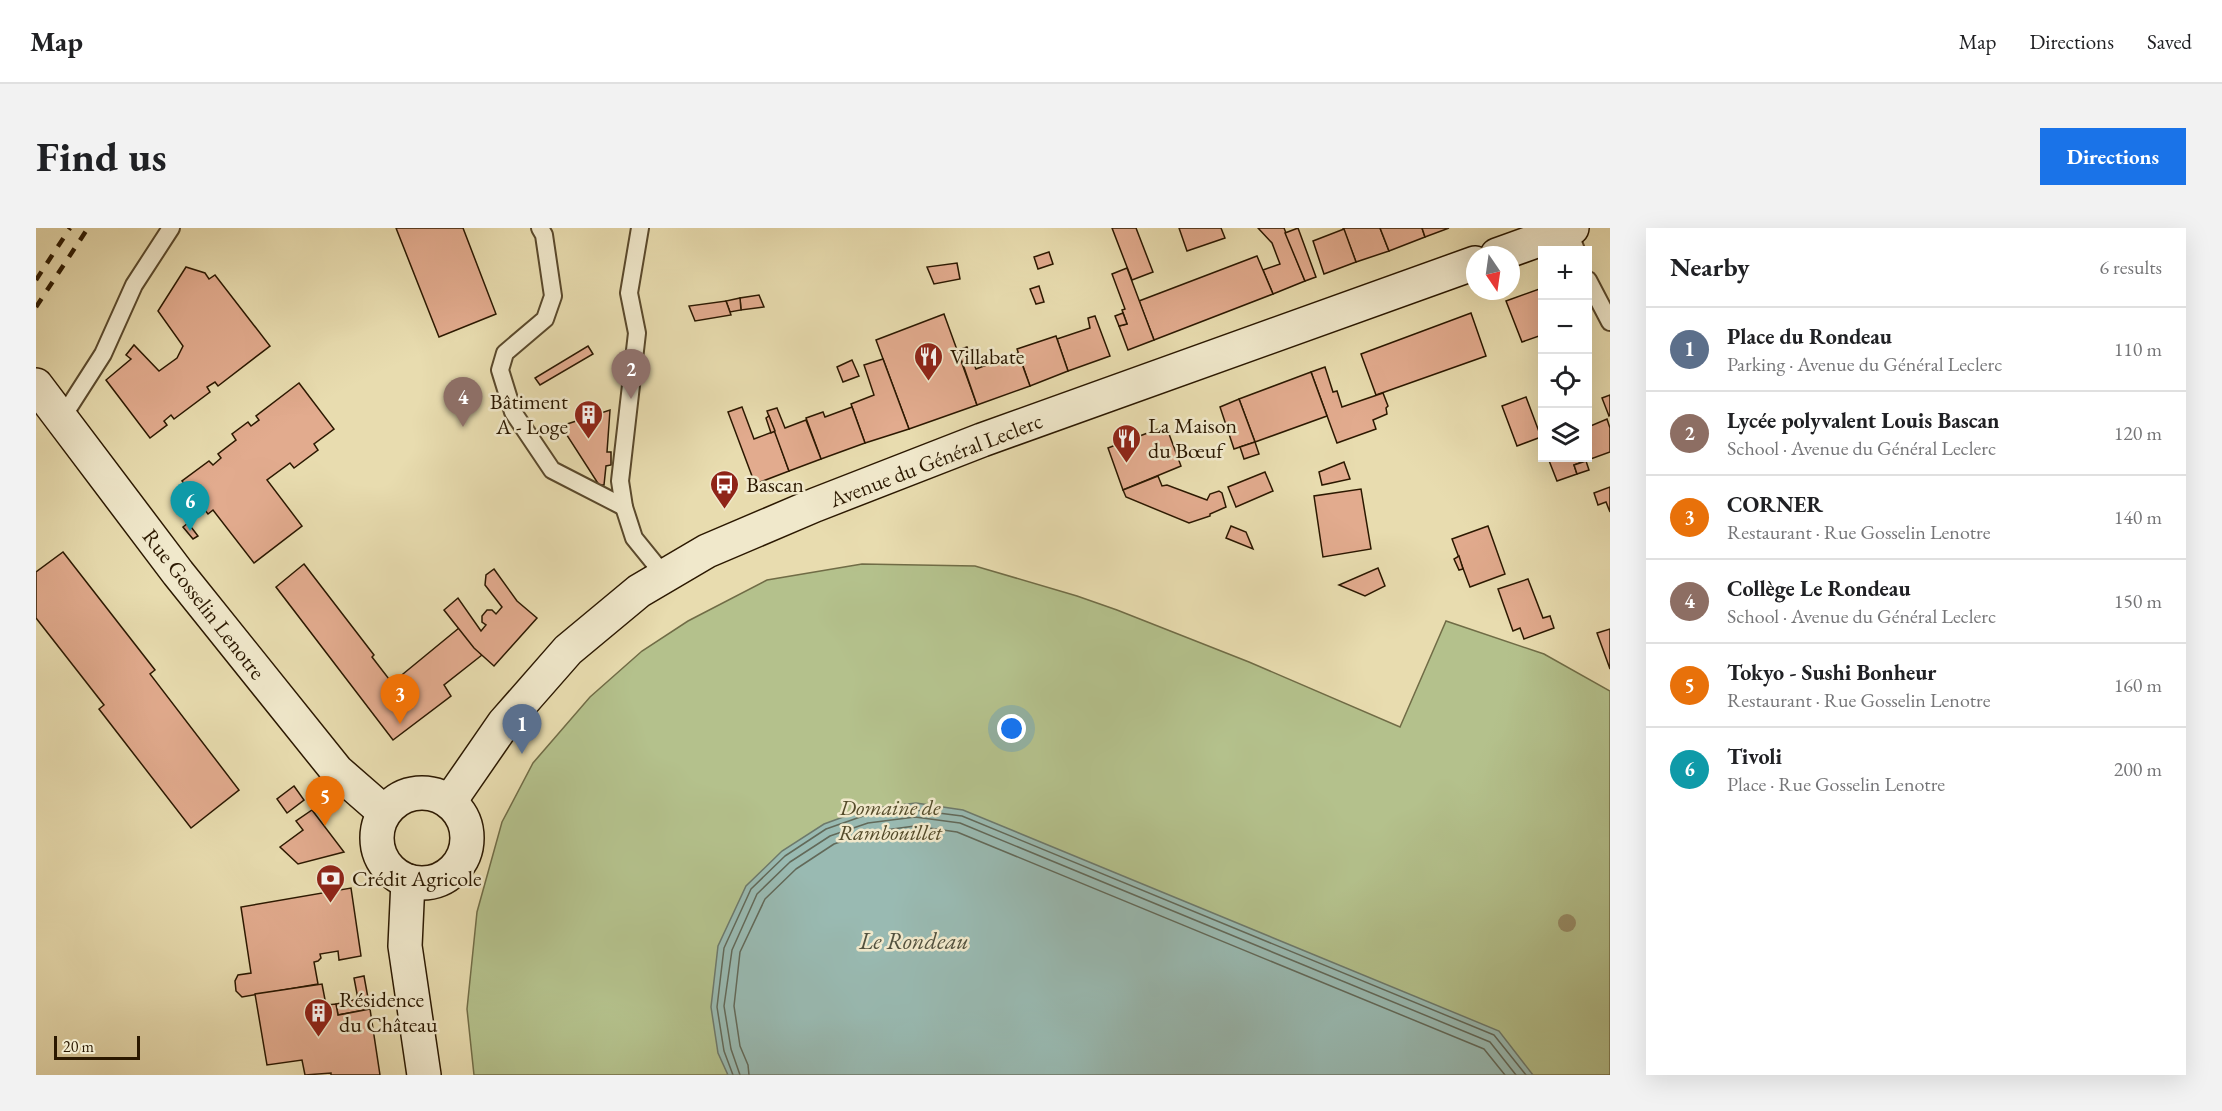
<!DOCTYPE html>
<html lang="en">
<head>
<meta charset="utf-8">
<style>
	:root { --surface:#fff; --page:#f2f2f2; --text:#202124; --muted:#757577; --line:#e0e0e0; --accent:#1a73e8 }
	body { margin:0; font-family:"EB Garamond",serif; background:var(--page); color:var(--text) }
	.controls { position:absolute; right:18px; top:18px; display:grid; overflow:hidden; border-radius:0px; box-shadow:0 6px 24px #0002 }
	.controls button { width:54px; height:54px; display:grid; place-items:center; padding:0; border:0; border-bottom:2px solid var(--line); background:var(--surface); color:var(--text); font:30px sans-serif }
	.compass { position:absolute; left:1430px; top:18px; width:54px; height:54px; border-radius:50%; background:var(--surface); box-shadow:0 6px 24px #0002; rotate:167deg }
	.scale { position:absolute; left:18px; bottom:15px; width:86px; box-sizing:border-box; padding-left:6px; border:3px solid #2b1800; border-top:0; font-size:16px; line-height:21px; white-space:nowrap; color:#2b1800; -webkit-text-stroke:4px #f0e8cb; paint-order:stroke }
	.you { position:absolute; left:976px; top:501px; width:21px; height:21px; margin:-15px; border:4px solid #fff; border-radius:50%; background:#1a73e8; box-shadow:0 0 0 9px #1a73e833 }
	.badge { display:grid; place-items:center; width:39px; height:39px; border-radius:50%; background:var(--accent); color:#fff; font-size:20px; font-weight:700 }
	.pin { position:absolute; translate:-50% -50px; filter:drop-shadow(0 2px 3px #0008) }
	.pin::after { content:''; position:absolute; top:32px; width:21px; height:18px; background:inherit; clip-path:polygon(0 0,100% 0,50% 100%) }
	.list { margin:0; padding:0; list-style:none }
	h2 { display:flex; justify-content:space-between; align-items:center; height:78px; margin:0; padding:0 24px; font-size:26px }
	h2 small { font-size:20px; font-weight:400; color:var(--muted) }
	.list li { display:grid; grid-template-columns:39px 1fr auto; gap:18px; align-items:center; box-sizing:border-box; height:84px; padding:0 24px; border-top:2px solid var(--line) }
	.list b { display:block; font-size:22px; white-space:nowrap }
	.list p { margin:0; font-size:20px; white-space:nowrap; color:var(--muted) }
	.list em { font-size:20px; font-style:normal; color:var(--muted) }
	.icon { flex:none; width:33px; height:33px; fill:none; stroke:currentColor; stroke-width:2; stroke-linecap:round; stroke-linejoin:round }
	.map { position:relative; flex:none; width:1574px; height:847px; overflow:hidden; border-radius:0px }
	header { display:flex; align-items:center; gap:36px; box-sizing:border-box; height:84px; padding:0 30px; background:var(--surface); border-bottom:2px solid var(--line) }
	header strong { font-size:28px }
	nav { display:flex; gap:33px; margin-inline-start:auto; font-size:21px }
	.intro { display:flex; align-items:center; justify-content:space-between; box-sizing:border-box; height:144px; padding:0 36px }
	h1 { margin:0; font-size:42px }
	.button { padding:15px 27px; border-radius:0px; background:var(--accent); color:#fff; font-size:21px; font-weight:700 }
	main { display:flex; gap:36px; padding:0 36px }
	aside { flex:1; background:var(--surface); border-radius:0px; box-shadow:0 6px 24px #0002 }
	.map>svg:first-child { display:block }
	.green { fill:#b4c18c; stroke:#706c46; stroke-width:1.5 }
	.water { fill:#99bab2; stroke:#6d796b; stroke-width:1.5 }
	.lines { fill:none; stroke-linecap:round; stroke-linejoin:round }
	.shore { stroke:#626959; stroke-width:1.5 }
	.building { fill:#e2ab8e; stroke:#2b1800; stroke-width:1.5 }
	.service-casing { stroke:#5a492c; stroke-width:20 }
	.secondary-casing { stroke:#2b1800; stroke-width:36 }
	.service { stroke:#f0e8cb; stroke-width:16 }
	.secondary { stroke:#f0e8cb; stroke-width:33 }
	.rail { stroke:#2b1800; stroke-width:4.5; stroke-dasharray:10 10; stroke-linecap:butt }
	.tree { fill:#978c66 }
	.labels { text-anchor:middle; dominant-baseline:central; stroke-width:5; stroke-linejoin:round; paint-order:stroke }
	.poi-label { font-size:22px; fill:#2b1800; stroke:#f0e8cb; text-anchor:start }
	.street-label { font-size:22px; fill:#2b1800; stroke:#f0e8cb }
	.park-label { font-size:22px; font-style:italic; fill:#544b2a; stroke:#f0e8cb }
	.water-label { font-size:24px; font-style:italic; fill:#52513e; stroke:#f0e8cb }
</style>
</head>
<body>
<header>
<strong>Map</strong>
<nav><a>Map</a><a>Directions</a><a>Saved</a></nav>
</header>
<div class="intro"><h1>Find us</h1><a class="button">Directions</a></div>
<main>
<div class="map">
<svg width="1574" height="847" viewBox="0 0 1574 847">
	<rect width="100%" height="100%" fill="#e8dcaf"/>
	<filter id="stains"><feTurbulence type="fractalNoise" baseFrequency=".00333" numOctaves="4"/><feColorMatrix values="0 0 0 0 .2 0 0 0 0 .09 0 0 0 0 .02 0 0 0 .5 -.17"/></filter>
	<radialGradient id="worn" r=".72"><stop offset=".6" stop-color="#630" stop-opacity="0"/><stop offset="1" stop-color="#630" stop-opacity=".3"/></radialGradient>
	<path class="green" d="M826,336L939,338L1041,368L1081,382L1213,434L1364,499L1410,393L1508,426L1574,463V847H438L431,781L441,684L466,594L497,535L554,469L606,423L652,393L731,352Z"/>
	<path class="water" d="M880,575L927,582L1463,803L1497,847H692L682,825L675,779L682,718L710,658L746,623L788,596L829,581Z"/>
	<g class="lines">
		<g class="shore">
			<path d="M697,847L688,823L681,779L688,720L715,661L749,628L790,601L830,587L879,582L926,588L1458,807L1490,847"/>
			<path d="M704,847L695,821L688,778L696,722L721,666L754,634L794,608L832,595L879,589L924,595L1454,814L1480,847"/>
			<path d="M713,847L712,837L704,818L698,778L704,724L729,671L760,641L798,616L834,604L879,598L921,604L1448,821L1469,847"/>
		</g>
	</g>
	<g class="building">
		<path d="M360,0H427L460,86L403,109Z"/>
		<path d="M1076,0H1100L1117,44L1096,52Z"/>
		<path d="M1143,0H1185L1189,10L1151,23Z"/>
		<path d="M1222,0H1248L1269,53L1237,66L1227,42L1244,36L1236,15Z"/>
		<path d="M1262,0L1280,49L1269,53L1249,5Z"/>
		<path d="M1307,0H1344L1353,23L1320,34Z"/>
		<path d="M1344,0H1386L1389,9L1353,23Z"/>
		<path d="M1386,0H1413L1389,9Z"/>
		<path d="M1308,1L1320,34L1288,46L1277,13Z"/>
		<path d="M1013,24L1017,36L1002,41L998,29Z"/>
		<path d="M1221,28L1237,66L1118,112L1103,73Z"/>
		<path d="M921,35L924,51L898,56L891,39Z"/>
		<path d="M150,39L169,45L173,51L179,47L234,118L182,158L179,154L171,159L174,164L138,191L135,187L128,193L131,197L114,210L70,152L95,131L90,127L98,117L123,143L141,130L147,118L122,83Z"/>
		<path d="M1091,40L1118,112L1092,122L1083,98L1091,96L1086,82L1089,81L1076,46Z"/>
		<path d="M1003,58L1008,74L1000,76L994,61Z"/>
		<path d="M1506,60V107L1486,114L1470,73Z"/>
		<path d="M723,67L728,79L705,82L704,70Z"/>
		<path d="M704,70L705,82L694,84L690,73Z"/>
		<path d="M690,73L695,87L659,93L653,78Z"/>
		<path d="M1087,85L1091,96L1083,98L1079,88Z"/>
		<path d="M1435,85L1450,128L1340,167L1325,126Z"/>
		<path d="M908,86L941,177L873,201L840,112Z"/>
		<path d="M1059,88L1074,128L1032,143L1021,111L1054,100L1052,90Z"/>
		<path d="M1020,108L1032,143L994,158L981,121Z"/>
		<path d="M552,118L557,126L504,157L499,150Z"/>
		<path d="M931,119L940,141L982,125L994,158L941,177L922,122Z"/>
		<path d="M847,131L873,201L829,215L815,176L838,167L828,137Z"/>
		<path d="M816,132L823,148L807,154L801,139Z"/>
		<path d="M1289,139L1297,164L1301,163L1306,179L1347,165L1352,178L1350,180L1351,186L1337,192L1340,201L1301,215L1275,144Z"/>
		<path d="M1275,144L1291,188L1219,214L1203,171Z"/>
		<path d="M263,155L298,201L278,216L282,222L258,240L254,235L231,252L266,298L218,335L177,282L172,286L146,253L173,233L177,237L185,230L182,226L200,212L196,206L212,194L215,198L223,192L220,188Z"/>
		<path d="M1574,167V187L1573,188L1566,170Z"/>
		<path d="M1490,169L1505,209L1481,218L1466,178Z"/>
		<path d="M1203,171L1219,214L1198,221L1184,179Z"/>
		<path d="M706,179L718,211L739,203L753,243L719,256L692,184Z"/>
		<path d="M816,179L829,215L785,231L770,190L787,184L789,189Z"/>
		<path d="M741,180L749,200L770,192L785,231L753,243L731,183Z"/>
		<path d="M574,182L571,224H575V237L570,238L568,257H563L525,198Z"/>
		<path d="M733,188L739,203L735,205L730,190Z"/>
		<path d="M1571,191L1574,200V224L1538,237L1541,246L1521,253L1512,230H1552V199Z"/>
		<path d="M1130,198L1145,238L1087,262L1072,220Z"/>
		<path d="M1219,214L1223,226L1208,231L1204,219Z"/>
		<path d="M1550,233L1553,242L1541,246L1538,237Z"/>
		<path d="M1308,234L1314,251L1286,257L1283,244Z"/>
		<path d="M1229,244L1237,263L1200,279L1192,259Z"/>
		<path d="M1122,248L1126,258L1131,257L1171,272L1174,266L1183,263L1186,265L1190,279L1174,286V288L1153,295L1090,269L1087,262Z"/>
		<path d="M1574,259V284L1570,274L1562,277L1558,265Z"/>
		<path d="M1325,261L1335,321L1287,329L1278,268Z"/>
		<path d="M152,295L162,308L157,311L147,299Z"/>
		<path d="M1195,298L1210,304L1217,321L1190,310Z"/>
		<path d="M1452,298L1469,346L1434,359L1416,311Z"/>
		<path d="M27,324L119,442L114,446L203,562L155,600L63,481L68,477L0,390V344Z"/>
		<path d="M1423,328L1427,341L1423,342L1418,331Z"/>
		<path d="M268,336L338,427L336,429L356,455L423,400L446,427L408,457L415,468L357,512L240,359Z"/>
		<path d="M1342,340L1349,358L1329,368L1303,357Z"/>
		<path d="M458,341L481,373L501,390L458,438L438,420L408,382L422,370L445,403L450,397L446,394V388L451,382H456L460,386L466,379L449,357L450,347Z"/>
		<path d="M1492,351L1507,390L1514,388L1518,400L1488,411L1484,400L1477,403L1462,361Z"/>
		<path d="M1574,401V441L1561,405Z"/>
		<path d="M258,558L268,572L251,585L241,571Z"/>
		<path d="M276,582L308,624L262,636L244,619L267,602L260,593Z"/>
		<path d="M315,660L325,728L303,732L302,723L284,726L285,730L282,733L278,734L282,756L206,769L200,763L199,753L202,747L215,745L205,679Z"/>
		<path d="M328,748L334,781L302,787L300,776L322,771L318,750Z"/>
		<path d="M286,756L290,777L300,776L302,787L334,781L344,847H295V845L269,847L266,832L231,837L219,766Z"/>
	</g>
	<g class="lines">
		<defs>
			<g id="service">
				<path d="M504,0L508,7L517,68L509,91L469,125L464,142L477,184L516,242L588,279"/>
				<path d="M604,0L593,65L601,105L584,253L588,279L598,310L628,347"/>
				<path d="M1532,1L1540,22"/>
				<path d="M1552,52L1574,94"/>
				<path d="M26,190L67,126L98,57L135,0"/>
			</g>
			<g id="secondary">
				<path d="M1461,27L1536,0"/>
				<path d="M0,157L142,345L301,543L348,584"/>
				<circle cx="386" cy="610" r="45"/>
				<path d="M414,573L468,495L532,422L603,363L671,323L779,277L946,212L1439,35"/>
				<path d="M372,653L369,718L388,847"/>
			</g>
		</defs>
		<use href="#service" class="service-casing"/>
		<use href="#secondary" class="secondary-casing"/>
		<use href="#service" class="service"/>
		<use href="#secondary" class="secondary"/>
		<g class="rail">
			<path d="M0,52L34,0"/>
			<path d="M0,79L52,0"/>
		</g>
	</g>
	<circle class="tree" cx="1531" cy="695" r="9"/>
	<defs>
		<symbol id="restaurant-pin" viewBox="-11 -11 22 30"><path d="M0 17L-7.5 6A9.5 9.5 0 1 1 7.5 6Z" fill="#8f2418" stroke="#f0e8cb"/><path d="M-5-6h1v4h1v-4h1v4h1v-4h1v5L-1.5 .5V6h-2V.5L-5-1ZM5-6V6H3V1.5H1.5Q1.5-4 5-6Z" fill="#fff"/></symbol>
		<symbol id="building-pin" viewBox="-11 -11 22 30"><path d="M0 17L-7.5 6A9.5 9.5 0 1 1 7.5 6Z" fill="#8f2418" stroke="#f0e8cb"/><path d="M-4-6H4V6H1V3H-1V6H-4ZM-2.5-4.3h1.7v1.8h-1.7ZM.8-4.3h1.7v1.8H.8ZM-2.5-1h1.7V.8h-1.7ZM.8-1h1.7V.8H.8Z" fill="#fff"/></symbol>
		<symbol id="bus-pin" viewBox="-11 -11 22 30"><path d="M0 17L-7.5 6A9.5 9.5 0 1 1 7.5 6Z" fill="#8f2418" stroke="#f0e8cb"/><path d="M-5-6H5V4H4V6H2V4H-2V6H-4V4H-5ZM-3.5-4V0h7V-4ZM-3.5 1.2v1.5H-2V1.2ZM2 1.2v1.5H3.5V1.2Z" fill="#fff"/></symbol>
		<symbol id="bank-pin" viewBox="-11 -11 22 30"><path d="M0 17L-7.5 6A9.5 9.5 0 1 1 7.5 6Z" fill="#8f2418" stroke="#f0e8cb"/><path d="M-6-4H6V4H-6ZM0-2.3a2.3 2.3 0 1 0 0 4.6a2.3 2.3 0 1 0 0-4.6Z" fill="#fff"/></symbol>
	</defs>
	<g fill-rule="evenodd">
		<use href="#restaurant-pin" x="876" y="112" width="33" height="45"/>
		<use href="#building-pin" x="536" y="170" width="33" height="45"/>
		<use href="#restaurant-pin" x="1074" y="194" width="33" height="45"/>
		<use href="#bus-pin" x="672" y="240" width="33" height="45"/>
		<use href="#bank-pin" x="278" y="634" width="33" height="45"/>
		<use href="#building-pin" x="266" y="768" width="33" height="45"/>
	</g>
	<g class="labels">
		<g class="poi-label">
			<text x="914" y="128">Villabate</text>
			<text x="532" y="173" text-anchor="end">Bâtiment<tspan x="532" dy="25">A - Loge</tspan></text>
			<text x="1112" y="197">La Maison<tspan x="1112" dy="25">du Bœuf</tspan></text>
			<text x="710" y="256">Bascan</text>
			<text x="316" y="650">Crédit Agricole</text>
			<text x="303" y="771">Résidence<tspan x="303" dy="25">du Château</tspan></text>
		</g>
		<g class="street-label">
			<text transform="translate(900 232) rotate(-21)">Avenue du Général Leclerc</text>
			<text transform="translate(168 376) rotate(52)">Rue Gosselin Lenotre</text>
		</g>
		<g class="park-label">
			<text x="854" y="579">Domaine de<tspan x="854" dy="25">Rambouillet</tspan></text>
		</g>
		<g class="water-label">
			<text x="878" y="712">Le Rondeau</text>
		</g>
	</g>
	<rect width="100%" height="100%" filter="url(#stains)"/>
	<rect width="100%" height="100%" fill="url(#worn)"/>
</svg>
<div class="controls">
<button>+</button>
<button>−</button>
<button><svg class="icon" aria-label="locate" viewBox="0 0 24 24"><circle cx="12" cy="12" r="6"/><path d="M12 2v4M12 18v4M2 12h4M18 12h4"/></svg></button>
<button><svg class="icon" aria-label="layers" viewBox="0 0 24 24"><path d="M12 4l9 5-9 5-9-5zM3 14l9 5 9-5"/></svg></button>
</div>
<svg class="compass" viewBox="-18 -18 36 36"><path d="M0-13l5 13h-10z" fill="#e53935"/><path d="M0 13l5-13h-10z" fill="#757577"/></svg>
<div class="scale">20 m</div>
<div class="you"></div>
<div class="pin badge" style="left:486px;top:526px;background:#5c6f8a">1</div>
<div class="pin badge" style="left:595px;top:171px;background:#8d6e63">2</div>
<div class="pin badge" style="left:364px;top:496px;background:#e8710a">3</div>
<div class="pin badge" style="left:427px;top:199px;background:#8d6e63">4</div>
<div class="pin badge" style="left:289px;top:598px;background:#e8710a">5</div>
<div class="pin badge" style="left:154px;top:303px;background:#0f9aa8">6</div>
</div>
<aside>
<h2>Nearby<small>6 results</small></h2>
<ul class="list">
<li><span class="badge" style="background:#5c6f8a">1</span><div><b>Place du Rondeau</b><p>Parking · Avenue du Général Leclerc</p></div><em>110 m</em></li>
<li><span class="badge" style="background:#8d6e63">2</span><div><b>Lycée polyvalent Louis Bascan</b><p>School · Avenue du Général Leclerc</p></div><em>120 m</em></li>
<li><span class="badge" style="background:#e8710a">3</span><div><b>CORNER</b><p>Restaurant · Rue Gosselin Lenotre</p></div><em>140 m</em></li>
<li><span class="badge" style="background:#8d6e63">4</span><div><b>Collège Le Rondeau</b><p>School · Avenue du Général Leclerc</p></div><em>150 m</em></li>
<li><span class="badge" style="background:#e8710a">5</span><div><b>Tokyo - Sushi Bonheur</b><p>Restaurant · Rue Gosselin Lenotre</p></div><em>160 m</em></li>
<li><span class="badge" style="background:#0f9aa8">6</span><div><b>Tivoli</b><p>Place · Rue Gosselin Lenotre</p></div><em>200 m</em></li>
</ul>
</aside>
</main>
</body>
</html>
